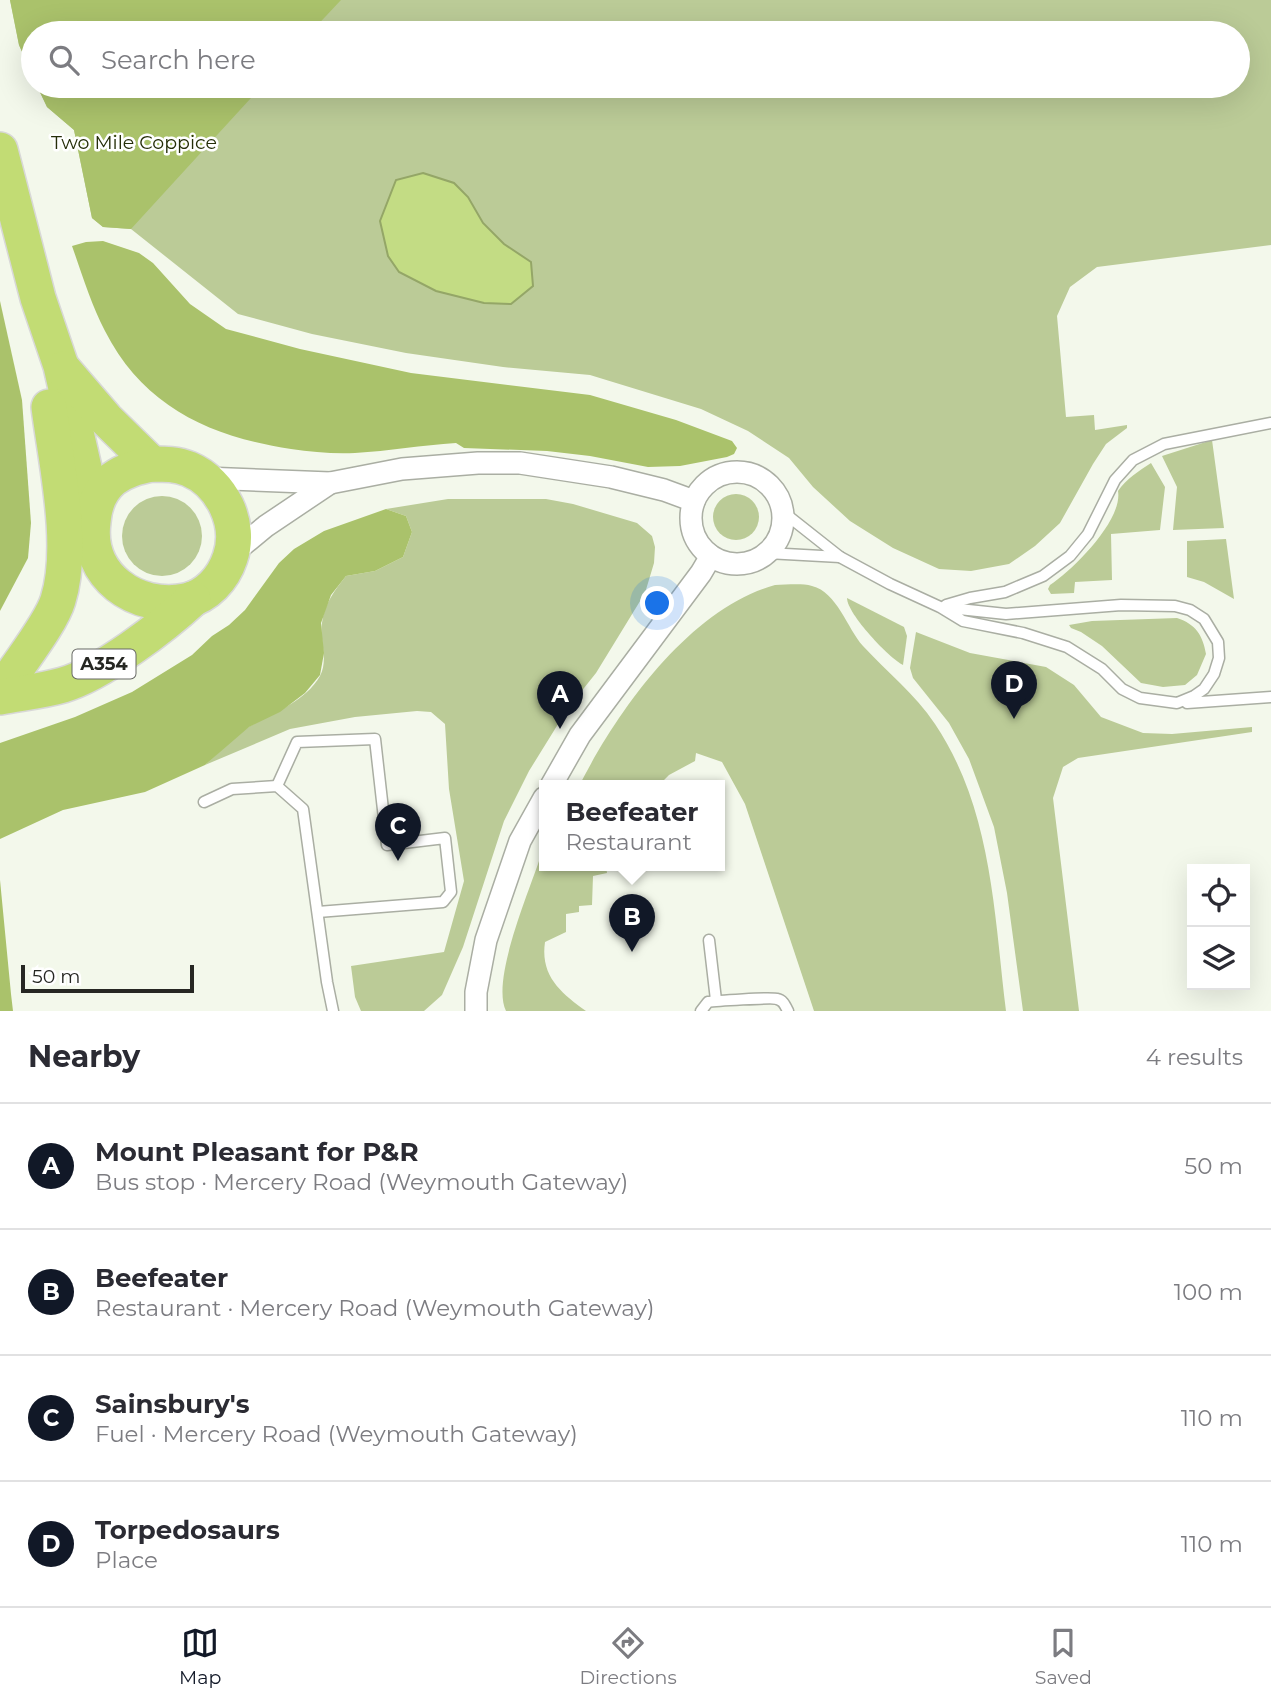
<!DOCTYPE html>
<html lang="en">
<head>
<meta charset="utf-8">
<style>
	:root { --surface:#fff; --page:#f2f2f3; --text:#2b2b33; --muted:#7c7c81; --line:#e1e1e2; --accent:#111827 }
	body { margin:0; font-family:Montserrat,sans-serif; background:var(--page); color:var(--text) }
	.controls { position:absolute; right:21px; bottom:21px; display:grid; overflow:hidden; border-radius:0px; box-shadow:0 7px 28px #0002 }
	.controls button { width:63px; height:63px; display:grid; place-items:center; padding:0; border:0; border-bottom:2px solid var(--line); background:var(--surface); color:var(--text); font:35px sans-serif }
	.scale { position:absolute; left:21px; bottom:18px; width:173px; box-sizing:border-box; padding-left:7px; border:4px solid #262723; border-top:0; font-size:19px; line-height:24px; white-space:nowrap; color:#262723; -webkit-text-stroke:5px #fff; paint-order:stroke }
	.you { position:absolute; left:658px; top:604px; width:24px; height:24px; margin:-18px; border:5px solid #fff; border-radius:50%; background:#1a73e8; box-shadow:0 0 0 10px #1a73e833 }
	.badge { display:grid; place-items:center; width:46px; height:46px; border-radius:50%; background:var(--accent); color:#fff; font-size:23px; font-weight:700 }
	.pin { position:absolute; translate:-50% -58px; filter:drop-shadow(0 2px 4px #0008) }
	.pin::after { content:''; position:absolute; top:37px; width:24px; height:21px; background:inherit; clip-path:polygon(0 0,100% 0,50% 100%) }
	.popup { position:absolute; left:539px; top:780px; width:186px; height:91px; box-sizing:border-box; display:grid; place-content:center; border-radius:0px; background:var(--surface); filter:drop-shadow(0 2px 5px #0005); font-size:23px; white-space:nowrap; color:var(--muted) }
	.popup b { font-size:26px; color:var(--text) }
	.popup::after { content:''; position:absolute; left:50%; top:100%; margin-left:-14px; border:14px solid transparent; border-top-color:var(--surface) }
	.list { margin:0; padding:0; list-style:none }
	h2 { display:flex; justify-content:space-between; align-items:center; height:91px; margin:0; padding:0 28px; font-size:30px }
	h2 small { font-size:23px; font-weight:400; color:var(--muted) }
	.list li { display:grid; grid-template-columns:46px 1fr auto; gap:21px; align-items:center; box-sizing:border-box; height:126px; padding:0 28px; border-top:2px solid var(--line) }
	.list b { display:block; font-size:26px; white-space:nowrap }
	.list p { margin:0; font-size:23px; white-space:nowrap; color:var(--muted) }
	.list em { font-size:23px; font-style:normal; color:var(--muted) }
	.icon { flex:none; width:38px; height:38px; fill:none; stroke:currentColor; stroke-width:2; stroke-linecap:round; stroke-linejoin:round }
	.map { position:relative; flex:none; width:1271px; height:1011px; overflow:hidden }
	.search { position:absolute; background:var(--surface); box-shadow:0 7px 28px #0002; left:21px; right:21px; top:21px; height:77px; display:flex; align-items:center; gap:18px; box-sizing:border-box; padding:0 24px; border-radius:38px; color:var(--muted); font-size:26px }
	.sheet { height:595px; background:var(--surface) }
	nav { display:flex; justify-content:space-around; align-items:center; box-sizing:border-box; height:98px; border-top:2px solid var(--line); background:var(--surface); font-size:19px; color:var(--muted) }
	nav a { display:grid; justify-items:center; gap:4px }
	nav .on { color:var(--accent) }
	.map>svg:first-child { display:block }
	.green { fill:#bbcb97 }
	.forest { fill:#aac26b }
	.water { fill:#c3dc84; stroke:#94a667; stroke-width:2 }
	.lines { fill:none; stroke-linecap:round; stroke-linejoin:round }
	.service-casing { stroke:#aaaea3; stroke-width:13 }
	.minor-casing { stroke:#aaaea3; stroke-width:24 }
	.trunk-casing { stroke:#d8d8d7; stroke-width:38 }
	.service { stroke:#fff; stroke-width:10 }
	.minor { stroke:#fff; stroke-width:21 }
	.trunk { stroke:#c2dc74; stroke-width:35 }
	.labels { text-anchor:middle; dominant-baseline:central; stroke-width:5; stroke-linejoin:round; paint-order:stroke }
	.shield { fill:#fff; stroke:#676865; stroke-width:2 }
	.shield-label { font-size:18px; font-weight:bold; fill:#262723 }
	.park-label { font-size:19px; fill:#252e08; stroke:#fff }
</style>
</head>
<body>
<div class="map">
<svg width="1271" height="1011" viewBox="0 0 1271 1011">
	<rect width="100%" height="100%" fill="#f3f8eb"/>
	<g class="green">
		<path d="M10,0H1271V245L1097,267L1070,287L1057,316L1066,417L1094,415L1095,430L1127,425V428L1106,444L1093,464L1060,523L1035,546L1009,564L971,571L939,569L893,548L850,521L813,487L789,458L748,431L701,409L590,375L503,367L406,353L312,334L238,314L131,229L103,227L92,218L74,130L47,107L37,86H1238V33H33V76L19,45Z"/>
		<path d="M1212,440L1224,528L1173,530L1177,487L1162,456Z"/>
		<path d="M1151,463L1165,487L1160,530L1111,534L1112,580L1075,582L1074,593L1051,594L1048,589L1050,585C1073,570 1123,520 1118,491C1126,479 1139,471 1151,463Z"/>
		<circle cx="736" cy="517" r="23"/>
		<circle cx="162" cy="536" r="40"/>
		<path d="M448,499H546L573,504L637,523L652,536L655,547L654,563L645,593L596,673L568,708L529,771L504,821L463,947L442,995L424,1011H361L355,997L351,966L444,952L464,881L449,789L445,724L431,712L417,711L355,717L290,729L205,765C220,752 234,736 250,726C274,712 305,702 320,676C329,659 319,640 322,623C324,604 335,590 346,576L375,571L403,557L412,532L406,516L386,509Z"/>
		<path d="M1226,539L1234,599L1204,582L1187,577V541Z"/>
		<path d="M775,585C786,585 801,583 812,586C837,592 847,628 863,646C887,672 915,694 935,724C992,809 994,913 1006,1011H814L745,804L722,762L696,753L695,761L669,775L658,786H579C618,710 689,609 775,585Z"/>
		<path d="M847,598L904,627L907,636L903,665C890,659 847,614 847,598Z"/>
		<path d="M1177,618C1196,624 1203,636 1206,654L1197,675L1185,685L1163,687L1141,683L1102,646L1081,632L1071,628L1069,625L1092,621Z"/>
		<path d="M916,632L970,653L1046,667L1074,685L1101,717L1143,733L1172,734L1252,727V732L1078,758L1063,767L1053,798L1079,1011H1023L1007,893L994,827L969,759L949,723L913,678L910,668Z"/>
		<path d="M544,850V866H606L607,873L593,876L592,905L579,906V912L566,914V932L545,942C540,976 561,993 586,1011H506C491,981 528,894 539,861Z"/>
	</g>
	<g class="forest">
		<path d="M10,0H341L310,33H33V76L19,45Z"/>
		<path d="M37,86H262L131,229L103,227L92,218L74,130L47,107Z"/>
		<path d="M103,241L139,253L153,263L190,304L226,329L300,349L411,373L590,395L676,420L732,441L737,448L734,454L727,457L680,466L648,467L590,456L547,451L464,448L456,443C422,445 389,451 355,453C333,454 312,452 291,449C210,437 143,406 105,331C91,304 82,274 72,246L86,242Z"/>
		<path d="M0,301L22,400L31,523L28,558L0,611Z"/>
		<path d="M386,509L406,516L412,532L403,557L375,571L346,576L331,595L321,623L324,653L320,675L305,693L280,712L249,727L205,765L145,792L63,810L0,839V743L75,717L132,692L192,655L212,636L229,625L245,610L279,563L294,549L324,531Z"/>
		<path d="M0,880L11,994L13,1011H0Z"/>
	</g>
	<path class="water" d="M423,173L454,183L468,197L483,223L504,244L531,262L533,286L511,304L484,303L436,291L399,272L388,256L380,221L396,180Z"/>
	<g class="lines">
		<defs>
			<g id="service">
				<path d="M783,512L840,557L890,584L940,607L963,621L1023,633L1067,647L1102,669L1122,689L1140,698L1177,703L1194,696L1204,689L1214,674L1219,658L1218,642L1204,619L1190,610L1175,606L1121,605L1006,614L940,607"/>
				<path d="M767,553L840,557"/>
				<path d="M946,605L970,598L1005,592L1043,576L1070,556L1088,534L1115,480L1133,460L1164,444L1271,423"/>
				<path d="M1187,703L1271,697"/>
				<path d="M277,786L297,742L375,739L387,845L445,838L451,892L443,902L318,912"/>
				<path d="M204,802L232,789L277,786L303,809L327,982L333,1011"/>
				<path d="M709,940L716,1000"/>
				<path d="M701,1011L708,1002C714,1001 772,997 777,999C783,1000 785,1005 788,1011"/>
			</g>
			<g id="minor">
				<circle cx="737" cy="518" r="46"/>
				<path d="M205,478L330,483L402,469L478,463H520L611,477L664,490L694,501"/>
				<path d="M232,554L266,526L330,483"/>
				<path d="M551,786L580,735L701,573L711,556"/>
				<path d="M476,1011V992L486,940L520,841L544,798"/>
			</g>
			<g id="trunk">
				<path d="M0,150L38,298L61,366L94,512"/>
				<path d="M63,369L106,419L152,464"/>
				<path d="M152,464C165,464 177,464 189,469C222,483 242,524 230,558C223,579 207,596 186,601C136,611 86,576 93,522C94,506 100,490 113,479C125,470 138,467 152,464Z"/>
				<path d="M10,678C23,658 52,621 58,600C75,546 56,462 49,407"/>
				<path d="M0,697C21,693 43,691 63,685C101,674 164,626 193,599"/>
			</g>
		</defs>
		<use href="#service" class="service-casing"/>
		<use href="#minor" class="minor-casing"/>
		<use href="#trunk" class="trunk-casing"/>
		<use href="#service" class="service"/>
		<use href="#minor" class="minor"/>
		<use href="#trunk" class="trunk"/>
	</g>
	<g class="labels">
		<rect class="shield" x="72.5" y="649.5" width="63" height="29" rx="5"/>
		<g class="shield-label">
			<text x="104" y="664">A354</text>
		</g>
		<g class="park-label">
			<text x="134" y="142">Two Mile Coppice</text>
		</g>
	</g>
</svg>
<div class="controls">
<button><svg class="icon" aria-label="locate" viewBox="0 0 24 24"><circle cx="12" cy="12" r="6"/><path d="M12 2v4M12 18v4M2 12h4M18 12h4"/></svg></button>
<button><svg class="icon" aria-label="layers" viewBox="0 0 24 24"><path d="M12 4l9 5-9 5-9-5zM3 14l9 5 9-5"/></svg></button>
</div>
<div class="scale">50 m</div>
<div class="you"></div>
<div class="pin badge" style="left:560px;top:729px">A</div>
<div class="pin badge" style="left:632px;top:952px">B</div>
<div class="popup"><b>Beefeater</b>Restaurant</div>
<div class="pin badge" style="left:398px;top:861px">C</div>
<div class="pin badge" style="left:1014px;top:719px">D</div>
<div class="search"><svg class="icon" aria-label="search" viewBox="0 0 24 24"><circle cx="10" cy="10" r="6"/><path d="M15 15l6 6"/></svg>Search here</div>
</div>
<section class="sheet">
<h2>Nearby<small>4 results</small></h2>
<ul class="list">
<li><span class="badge">A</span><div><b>Mount Pleasant for P&amp;R</b><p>Bus stop · Mercery Road (Weymouth Gateway)</p></div><em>50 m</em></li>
<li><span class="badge">B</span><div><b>Beefeater</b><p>Restaurant · Mercery Road (Weymouth Gateway)</p></div><em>100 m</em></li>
<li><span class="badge">C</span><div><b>Sainsbury's</b><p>Fuel · Mercery Road (Weymouth Gateway)</p></div><em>110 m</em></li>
<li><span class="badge">D</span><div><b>Torpedosaurs</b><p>Place</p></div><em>110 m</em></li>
</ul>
</section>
<nav>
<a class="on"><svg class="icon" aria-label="map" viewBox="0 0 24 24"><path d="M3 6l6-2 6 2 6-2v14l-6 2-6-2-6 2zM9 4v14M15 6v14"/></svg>Map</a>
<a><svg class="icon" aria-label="directions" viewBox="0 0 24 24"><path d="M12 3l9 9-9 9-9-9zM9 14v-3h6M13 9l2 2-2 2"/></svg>Directions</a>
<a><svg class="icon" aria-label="saved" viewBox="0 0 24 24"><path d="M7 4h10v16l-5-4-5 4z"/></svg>Saved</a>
</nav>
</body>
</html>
